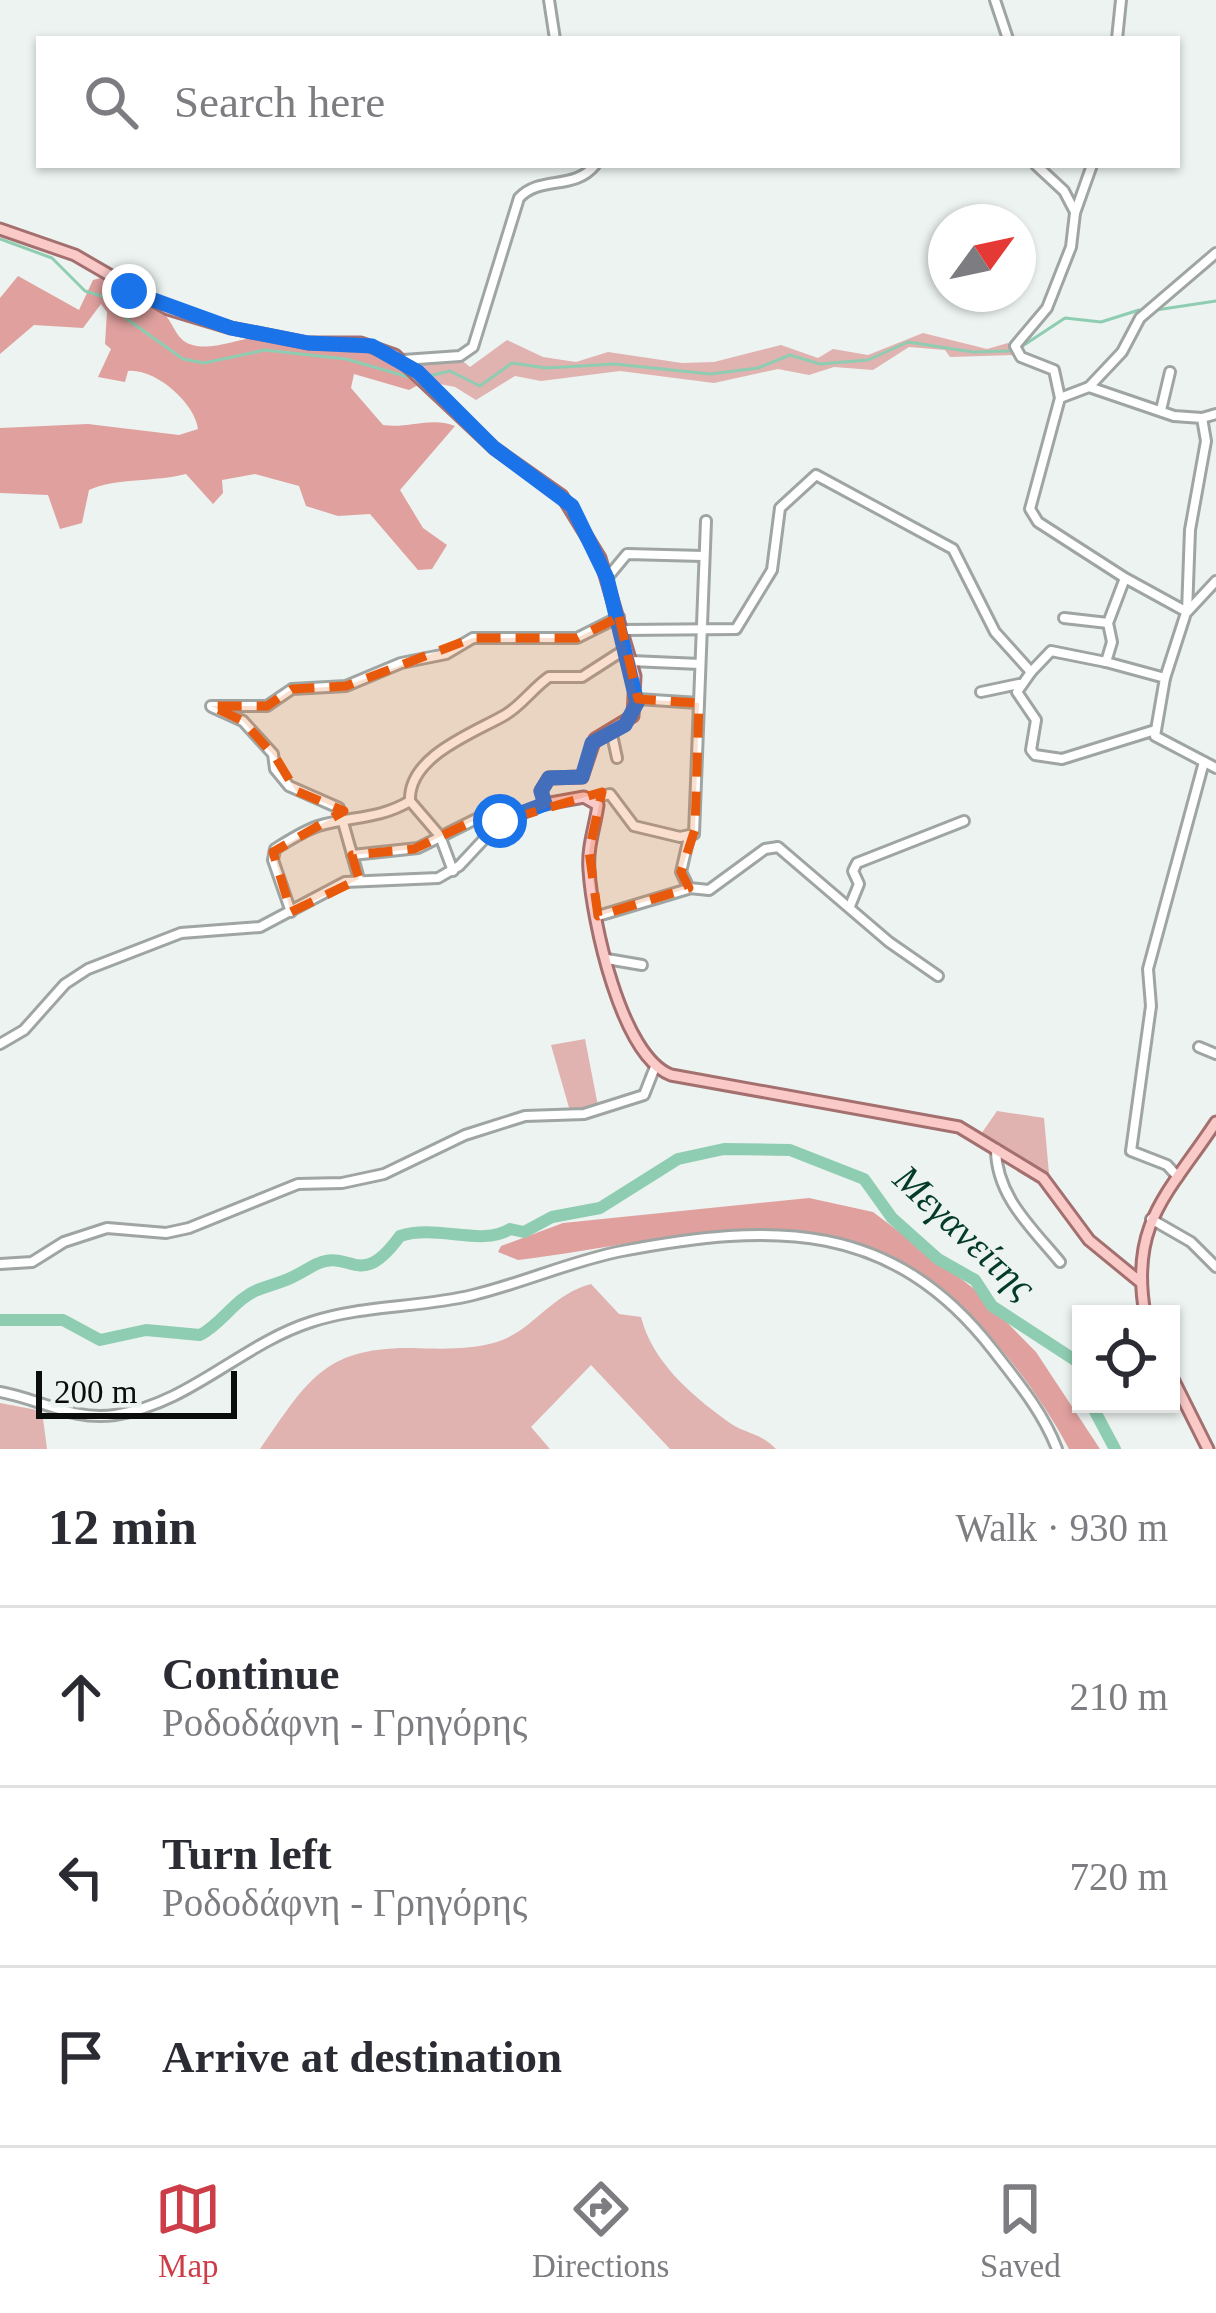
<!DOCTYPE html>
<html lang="en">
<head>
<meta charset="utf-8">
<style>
	:root { --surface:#fff; --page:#f7f7f7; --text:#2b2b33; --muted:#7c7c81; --line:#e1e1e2; --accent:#cd3d48 }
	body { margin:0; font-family:"Times New Roman",serif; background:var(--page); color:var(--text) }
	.controls { position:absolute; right:36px; bottom:36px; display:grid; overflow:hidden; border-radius:0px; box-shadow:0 3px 9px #0004 }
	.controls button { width:108px; height:108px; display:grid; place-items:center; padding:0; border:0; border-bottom:3px solid var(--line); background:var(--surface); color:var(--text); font:60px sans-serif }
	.compass { position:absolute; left:928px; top:204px; width:108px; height:108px; border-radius:50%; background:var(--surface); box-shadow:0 3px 9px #0004; rotate:57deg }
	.scale { position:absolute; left:36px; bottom:30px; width:201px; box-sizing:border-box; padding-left:12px; border:6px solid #0b0d0c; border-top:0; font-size:33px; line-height:42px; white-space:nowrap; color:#0b0d0c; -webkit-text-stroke:9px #ecf3f0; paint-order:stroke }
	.stop { position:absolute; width:36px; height:36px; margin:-27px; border:9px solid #1a73e8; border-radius:50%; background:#fff }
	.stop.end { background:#1a73e8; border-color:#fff; box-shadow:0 3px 12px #0008 }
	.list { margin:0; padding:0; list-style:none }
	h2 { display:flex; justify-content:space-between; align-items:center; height:156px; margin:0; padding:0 48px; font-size:51px }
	h2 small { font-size:39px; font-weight:400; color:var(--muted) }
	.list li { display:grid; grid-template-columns:78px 1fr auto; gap:36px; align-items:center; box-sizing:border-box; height:180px; padding:0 48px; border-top:3px solid var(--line) }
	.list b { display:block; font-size:45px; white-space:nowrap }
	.list p { margin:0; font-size:39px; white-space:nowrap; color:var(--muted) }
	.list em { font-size:39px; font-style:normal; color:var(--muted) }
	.icon { flex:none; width:66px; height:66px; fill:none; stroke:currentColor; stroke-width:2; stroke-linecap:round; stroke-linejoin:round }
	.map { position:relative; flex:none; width:1216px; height:1449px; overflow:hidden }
	.search { position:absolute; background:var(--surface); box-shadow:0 3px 9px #0004; left:36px; right:36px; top:36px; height:132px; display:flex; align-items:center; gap:30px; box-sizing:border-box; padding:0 42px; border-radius:0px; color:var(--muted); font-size:45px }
	.sheet { height:696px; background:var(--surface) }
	nav { display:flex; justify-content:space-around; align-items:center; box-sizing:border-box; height:168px; border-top:3px solid var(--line); background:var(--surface); font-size:33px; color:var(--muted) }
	nav a { display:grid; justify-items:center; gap:6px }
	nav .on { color:var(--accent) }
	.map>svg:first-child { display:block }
	.green { fill:#e0b2b0 }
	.forest { fill:#dfa09e }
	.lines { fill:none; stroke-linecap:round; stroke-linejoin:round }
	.stream { stroke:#8fcdb2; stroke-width:3 }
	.river { stroke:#8fcdb2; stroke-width:12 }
	.minor-casing { stroke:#9fa5a2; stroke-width:14 }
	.major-casing { stroke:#a4706f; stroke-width:15 }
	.minor { stroke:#fff; stroke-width:8 }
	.major { stroke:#facac8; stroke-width:9 }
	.route { stroke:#1a73e8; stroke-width:15 }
	.marked { fill:#e8590c; fill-opacity:0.2; stroke:#e8590c; stroke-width:9; stroke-dasharray:24 15; stroke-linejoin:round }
	.labels { text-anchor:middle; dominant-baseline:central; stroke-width:12; stroke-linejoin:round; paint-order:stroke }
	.water-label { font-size:39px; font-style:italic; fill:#033a29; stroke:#ecf3f0 }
</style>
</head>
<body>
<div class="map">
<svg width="1216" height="1449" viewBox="0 0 1216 1449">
	<rect width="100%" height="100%" fill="#ecf3f0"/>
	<g class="green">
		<path d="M923,333L987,349L1008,343L1014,355L950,357L945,350L909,347L873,370L834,367L809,375L778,369L714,383L620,371L541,381L515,376L476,400L455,387L435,383L420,364L459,358L470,367L507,340L543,357L576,362L608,352L682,363L714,362L781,345L818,358L833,349L868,355Z"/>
		<path d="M585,1039L598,1106L570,1111L551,1045Z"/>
		<path d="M997,1111L1044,1118L1049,1174L981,1134Z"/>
		<path d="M591,1284L619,1314L641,1317C652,1361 690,1394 727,1421C744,1434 760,1432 776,1449H670L591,1365L531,1427L550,1449H260C307,1382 323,1347 412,1348C439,1349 471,1350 497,1342C534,1330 550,1295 591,1284Z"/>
		<path d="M0,1403L42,1411L47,1449H0Z"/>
	</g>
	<g class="forest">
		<path d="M18,276L79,310L93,280L101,278C116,290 157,305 166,316C176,328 177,343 197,346C215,349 235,340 253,338C291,334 404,344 418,385L409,390L354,374L351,388L383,425C408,429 431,416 455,426L400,490L423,528L447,545L432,569L418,570L370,514L338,516L306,506L299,486L255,474L222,480L223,493L213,504L186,474C156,482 114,478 89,490L82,523L60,529L48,495L0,493V428L88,424L179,435L198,429C195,403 155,368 128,371L125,382L98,377L111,349L105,344L107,312L101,304L83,328L34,325L0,354V298Z"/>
		<path d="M809,1198L873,1212L973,1288L1036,1352L1100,1449H1069C1044,1402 1013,1361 977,1322C844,1179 687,1240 518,1260L498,1252L501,1246L563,1223Z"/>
	</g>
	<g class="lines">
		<g class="stream">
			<path d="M0,239L52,258L85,291L111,299L127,319L183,359L204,363L265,350L346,359L412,378"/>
			<path d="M1156,310L1216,301"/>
			<path d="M1021,347L1065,318L1101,322L1139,310"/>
			<path d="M429,376L450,371L480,386L512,363L546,368L615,364L710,374L758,368L790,355L820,364L868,360L908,342L973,352L1009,351"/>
		</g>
		<g class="river">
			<path d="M0,1320H63L100,1340L146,1330L200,1335C222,1324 236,1297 260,1289C288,1279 283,1283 311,1267C351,1243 357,1295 400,1236C437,1224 482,1247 510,1229L524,1232L552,1217L600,1208L678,1159L724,1149L790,1150L864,1179L892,1218L938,1259L975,1280L992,1306L1081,1364"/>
			<path d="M1091,1404L1115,1449"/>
		</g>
		<defs>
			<g id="minor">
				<path d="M549,0L555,39"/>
				<path d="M995,0L1008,39"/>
				<path d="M1117,39L1121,0"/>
				<path d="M1036,165L1064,191L1075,212"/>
				<path d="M403,360L460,356L473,347L519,198C540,175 574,191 595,165"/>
				<path d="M1089,387L1122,352L1140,318L1216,253"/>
				<path d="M1060,398L1054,370L1021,357L1015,346L1047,308L1071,247L1075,213L1092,165"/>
				<path d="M1161,410L1170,372"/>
				<path d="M1202,418L1216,414"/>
				<path d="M607,578L627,554L703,556"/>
				<path d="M1188,611L1216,581"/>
				<path d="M1064,618L1108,623"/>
				<path d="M623,630L736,629L772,570L780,508L816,475L953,549L995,632L1031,672L1051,651L1106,662L1112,642L1108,623L1125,578L1187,612L1190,530L1206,441L1202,418L1174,416L1089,387L1060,398L1030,509L1038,522L1125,578"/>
				<path d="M631,661L700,664"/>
				<path d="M1106,662L1165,678L1155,736L1216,768"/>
				<path d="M1031,672L1017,692L1036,720L1031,750L1035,755L1062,759L1152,731"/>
				<path d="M1165,678L1185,616"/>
				<path d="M981,692L1019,684"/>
				<path d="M637,699L699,703L706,521"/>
				<path d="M211,706H267L292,689L346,686L401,663L446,654L473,638H577L619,617"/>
				<path d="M212,707L243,721L273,754L275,769L289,786L339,808L359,879"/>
				<path d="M611,730L617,758"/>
				<path d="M591,798L610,794L634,826L680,837L694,834L699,703"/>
				<path d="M410,801L440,836L453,871"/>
				<path d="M689,837L681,872L689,888L709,890L765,849L778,847L889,942L938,976"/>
				<path d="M352,855L418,848L482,816L500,822"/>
				<path d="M850,906L859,884L853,871L857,863L964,821"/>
				<path d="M291,912L273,860L275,849C288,841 303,831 318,826C351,816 378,820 410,801C408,756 474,733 505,715C522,705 533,688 549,677H582L627,648"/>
				<path d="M598,916L688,889"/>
				<path d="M607,959L642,965"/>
				<path d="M0,1044L24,1030L65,984L88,969L181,933L260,927L345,882L438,878L459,866L500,822L545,804"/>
				<path d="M1199,1047L1216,1054"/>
				<path d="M996,1149C996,1196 1032,1228 1060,1262"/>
				<path d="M1178,1177L1167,1165L1131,1151L1151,1006L1148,969L1204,762"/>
				<path d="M1151,1219L1191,1242L1216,1267"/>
				<path d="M0,1264L32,1262L64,1242L107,1228L166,1233L189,1228L298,1184L342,1183L384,1174L465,1135L525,1116L584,1114L644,1095L655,1067"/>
				<path d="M0,1392C40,1399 72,1421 115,1415C189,1404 242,1344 311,1322C362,1305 420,1308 473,1295C523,1283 571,1261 622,1251C773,1222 892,1220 993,1350C1017,1381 1043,1412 1057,1449"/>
			</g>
			<g id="major">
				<path d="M0,229L75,255L168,309L231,328L308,343H361L395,355L494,448L562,496L600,558L635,676L633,716L595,739L582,777L549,778L541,791L545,804L584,797L598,805C595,827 587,847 589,870C592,920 621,1056 671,1075L959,1127L1043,1178L1089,1240L1139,1281"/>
				<path d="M1145,1314C1129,1223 1169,1193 1216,1122"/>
				<path d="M1171,1375L1208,1449"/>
			</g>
		</defs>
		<use href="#minor" class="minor-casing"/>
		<use href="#major" class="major-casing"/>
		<use href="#minor" class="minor"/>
		<use href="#major" class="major"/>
	</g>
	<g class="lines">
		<path class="route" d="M129,291L231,328L308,343L372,346L418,372L494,448L572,506L607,578L637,703L625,725L592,743L582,777L549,778L541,791L545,804L500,821"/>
	</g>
	<path class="marked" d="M619,617L638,699L699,703L695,829L681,872L689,888L598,916L589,851L602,792L500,822L488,814L414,849L352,855L359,879L291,912L273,852L344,811L296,791L276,758L243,721L211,706H267L292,689L346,686L473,638H577Z"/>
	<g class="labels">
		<g class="water-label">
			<text transform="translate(965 1232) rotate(43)">Μεγανείτης</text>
		</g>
	</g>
</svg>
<div class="controls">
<button><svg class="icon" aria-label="locate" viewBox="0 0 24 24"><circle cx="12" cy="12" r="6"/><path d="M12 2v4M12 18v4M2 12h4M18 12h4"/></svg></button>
</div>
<svg class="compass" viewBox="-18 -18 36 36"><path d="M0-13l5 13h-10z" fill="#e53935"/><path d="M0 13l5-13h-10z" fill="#7c7c81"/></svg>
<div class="scale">200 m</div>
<div class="stop" style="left:500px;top:821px"></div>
<div class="stop end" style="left:129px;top:291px"></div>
<div class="search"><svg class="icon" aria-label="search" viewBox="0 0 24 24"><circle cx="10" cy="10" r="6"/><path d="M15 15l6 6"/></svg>Search here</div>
</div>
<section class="sheet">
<h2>12 min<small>Walk · 930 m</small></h2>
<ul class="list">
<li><svg class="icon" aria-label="ahead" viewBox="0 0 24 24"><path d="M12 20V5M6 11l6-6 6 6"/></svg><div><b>Continue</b><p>Ροδοδάφνη - Γρηγόρης</p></div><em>210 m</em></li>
<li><svg class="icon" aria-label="left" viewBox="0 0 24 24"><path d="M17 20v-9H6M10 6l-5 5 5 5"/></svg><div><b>Turn left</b><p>Ροδοδάφνη - Γρηγόρης</p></div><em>720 m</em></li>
<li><svg class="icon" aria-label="arrive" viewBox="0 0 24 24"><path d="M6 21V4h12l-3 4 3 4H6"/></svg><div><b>Arrive at destination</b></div></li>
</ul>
</section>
<nav>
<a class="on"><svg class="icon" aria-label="map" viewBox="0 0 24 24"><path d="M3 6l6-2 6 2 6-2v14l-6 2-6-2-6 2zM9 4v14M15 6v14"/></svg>Map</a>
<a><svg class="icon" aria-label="directions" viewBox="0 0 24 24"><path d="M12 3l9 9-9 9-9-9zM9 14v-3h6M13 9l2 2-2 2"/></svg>Directions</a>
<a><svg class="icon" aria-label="saved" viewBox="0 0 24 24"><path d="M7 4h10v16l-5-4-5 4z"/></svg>Saved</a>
</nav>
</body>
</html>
